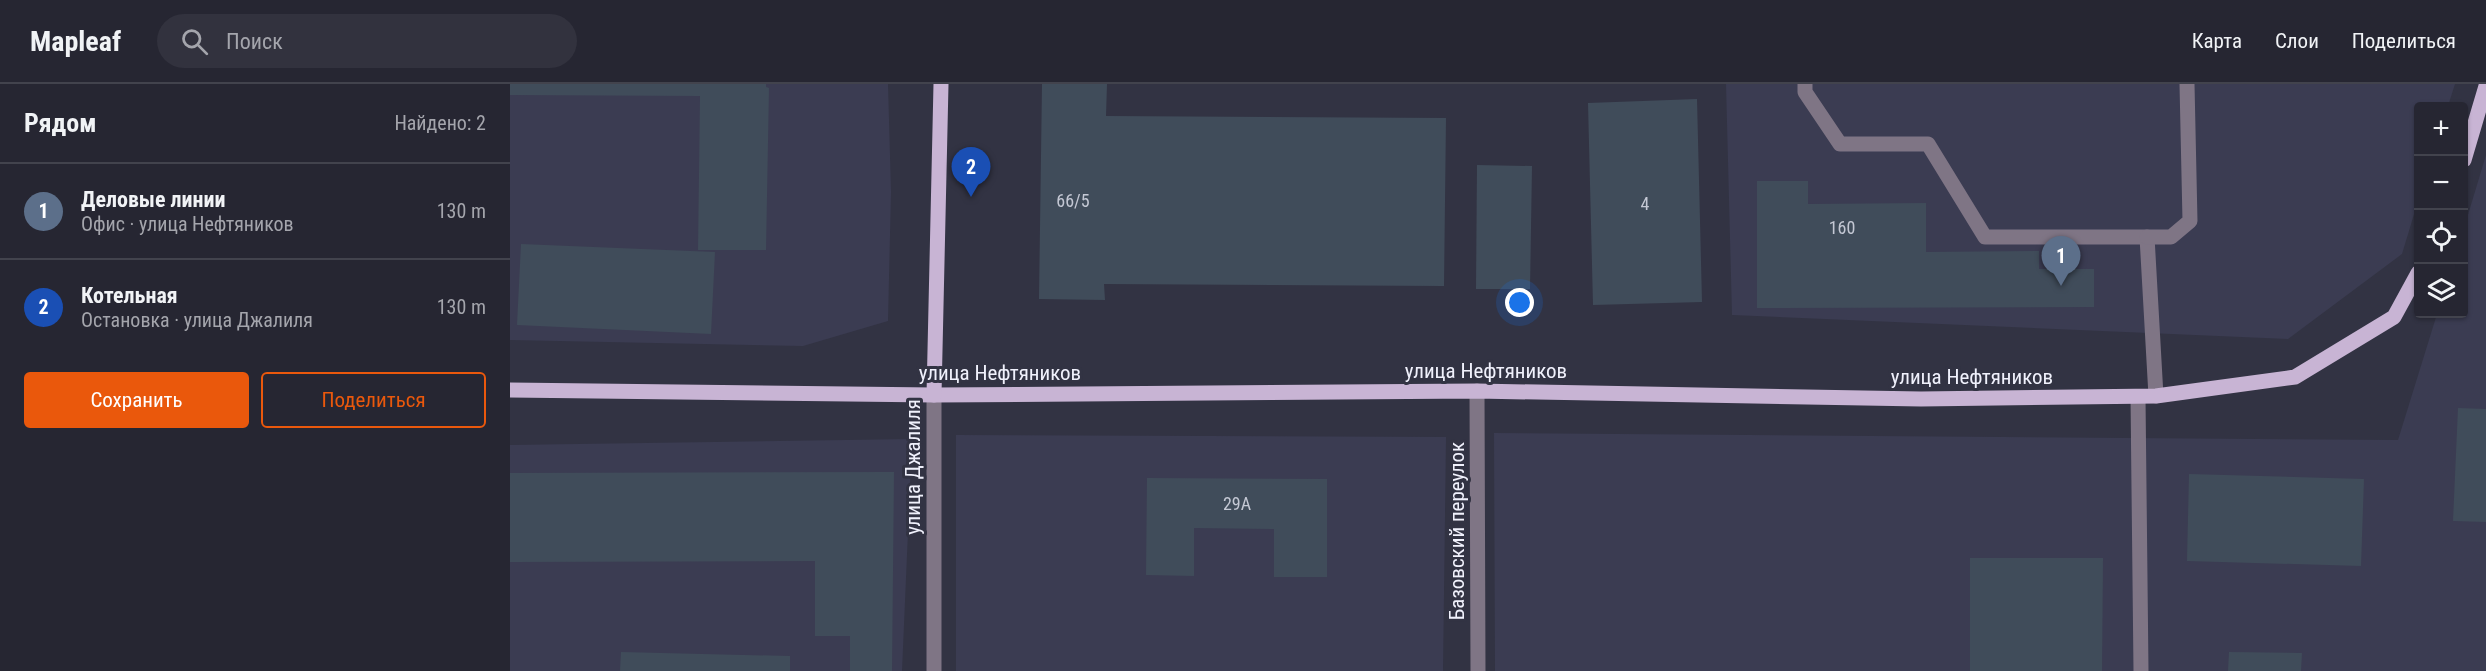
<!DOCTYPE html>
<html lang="ru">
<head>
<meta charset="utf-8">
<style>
	:root { --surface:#262632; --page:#32323e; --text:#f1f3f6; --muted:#a4a5ac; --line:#42434d; --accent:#ea580c }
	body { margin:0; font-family:"Roboto Condensed",sans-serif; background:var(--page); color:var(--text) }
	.controls { position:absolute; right:18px; top:18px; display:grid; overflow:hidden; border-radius:6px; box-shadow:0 2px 4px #0004 }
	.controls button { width:54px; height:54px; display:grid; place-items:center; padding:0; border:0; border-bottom:2px solid var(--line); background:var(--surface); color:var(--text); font:30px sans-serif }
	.you { position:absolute; left:1010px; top:219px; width:21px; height:21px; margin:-15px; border:4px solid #fff; border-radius:50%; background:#1a73e8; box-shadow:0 0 0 9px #1a73e833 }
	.badge { display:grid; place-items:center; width:39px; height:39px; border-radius:50%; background:var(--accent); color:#fff; font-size:20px; font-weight:700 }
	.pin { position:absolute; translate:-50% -50px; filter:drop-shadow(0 2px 3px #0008) }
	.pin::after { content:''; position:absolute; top:32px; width:21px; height:18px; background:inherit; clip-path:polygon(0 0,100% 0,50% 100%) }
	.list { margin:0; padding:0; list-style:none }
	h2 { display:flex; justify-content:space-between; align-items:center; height:78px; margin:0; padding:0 24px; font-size:26px }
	h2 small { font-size:20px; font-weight:400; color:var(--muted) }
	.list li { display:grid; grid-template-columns:39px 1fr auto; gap:18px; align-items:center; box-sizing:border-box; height:96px; padding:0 24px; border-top:2px solid var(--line) }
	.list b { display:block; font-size:22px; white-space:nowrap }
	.list p { margin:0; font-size:20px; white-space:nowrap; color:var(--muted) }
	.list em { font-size:20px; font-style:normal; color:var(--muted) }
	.actions { display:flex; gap:12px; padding:18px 24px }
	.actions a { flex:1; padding:14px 0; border:2px solid var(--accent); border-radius:6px; text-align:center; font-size:21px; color:var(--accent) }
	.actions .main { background:var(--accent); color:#fff }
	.icon { flex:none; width:33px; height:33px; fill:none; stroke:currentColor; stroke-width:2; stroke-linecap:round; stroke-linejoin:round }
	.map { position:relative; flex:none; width:1976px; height:587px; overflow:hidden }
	header { display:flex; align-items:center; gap:36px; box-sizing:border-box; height:84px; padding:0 30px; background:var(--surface); border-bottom:2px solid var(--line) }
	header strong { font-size:28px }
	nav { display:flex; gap:33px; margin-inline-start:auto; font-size:21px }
	.search { width:420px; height:54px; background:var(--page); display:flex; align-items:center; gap:15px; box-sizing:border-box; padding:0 21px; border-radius:33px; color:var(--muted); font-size:22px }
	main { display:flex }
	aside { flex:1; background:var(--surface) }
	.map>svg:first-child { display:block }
	.built { fill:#3b3c52 }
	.building { fill:#404c5a }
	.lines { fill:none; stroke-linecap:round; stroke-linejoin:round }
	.minor { stroke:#7f7585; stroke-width:15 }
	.major { stroke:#c8b4d4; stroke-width:15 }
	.labels { text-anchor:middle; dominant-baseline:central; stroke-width:6; stroke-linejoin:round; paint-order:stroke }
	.number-label { font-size:18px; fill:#c4c8d4 }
	.street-label { font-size:21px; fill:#f0f1fc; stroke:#323343 }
</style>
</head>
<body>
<header>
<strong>Mapleaf</strong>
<div class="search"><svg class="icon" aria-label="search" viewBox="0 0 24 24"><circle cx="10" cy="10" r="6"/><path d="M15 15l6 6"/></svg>Поиск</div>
<nav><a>Карта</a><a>Слои</a><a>Поделиться</a></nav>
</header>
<main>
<aside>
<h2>Рядом<small>Найдено: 2</small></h2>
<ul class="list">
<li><span class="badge" style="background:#5c6f8a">1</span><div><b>Деловые линии</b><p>Офис · улица Нефтяников</p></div><em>130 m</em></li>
<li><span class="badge" style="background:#1a4fb4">2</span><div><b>Котельная</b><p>Остановка · улица Джалиля</p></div><em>130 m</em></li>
</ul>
<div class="actions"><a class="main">Сохранить</a><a>Поделиться</a></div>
</aside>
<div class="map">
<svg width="1976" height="587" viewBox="0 0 1976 587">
	<rect width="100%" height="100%" fill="#323343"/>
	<g class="built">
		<path d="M0,0H378L381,108L378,237L293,262L0,256Z"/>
		<path d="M1216,0H1945L1938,22H1908V117L1892,170L1778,255L1222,231Z"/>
		<path d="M1976,71V587H985L984,349L1888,356L1927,230H1954V144Z"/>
		<path d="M446,351L936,353L933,587H446Z"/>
		<path d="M402,355L392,587H0V361Z"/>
	</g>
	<g class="building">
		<path d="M0,0H256V3L259,4L256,166H188L190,12L0,11Z"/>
		<path d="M532,0H597L596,32L936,34L934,202L594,200L595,216L529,215Z"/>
		<path d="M1187,15L1192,218L1083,221L1078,19Z"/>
		<path d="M967,81L1022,82L1020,205H966Z"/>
		<path d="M1247,97H1298V120L1416,119V168L1529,167V185H1584V223L1247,224Z"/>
		<path d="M11,160L205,168L201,250L7,241Z"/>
		<path d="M1948,324L1976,325V438L1943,437Z"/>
		<path d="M384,388L382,587H340V552H305V477L0,478V389Z"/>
		<path d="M1679,390L1854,395L1851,482L1677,477Z"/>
		<path d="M637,394L817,395V493H764V445L684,444V492L636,491Z"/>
		<path d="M1460,474H1593L1592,587H1460Z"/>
		<path d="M111,568L280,572V587H110Z"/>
		<path d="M1719,568L1792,569L1791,587H1718Z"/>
	</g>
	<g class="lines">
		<g class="minor">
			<path d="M1295,0V8L1330,60H1418L1475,153H1637L1646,312"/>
			<path d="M1637,153H1661L1680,137L1677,0"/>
			<path d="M967,307L968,587"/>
			<path d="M424,311V587"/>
			<path d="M1628,313L1631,587"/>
		</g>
		<g class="major">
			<path d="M1954,76L1976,2"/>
			<path d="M0,306L424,311L967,307L1411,315L1646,312L1785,293L1884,233L1908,189"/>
			<path d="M424,311L431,0"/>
		</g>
	</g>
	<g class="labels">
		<g class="number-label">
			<text x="563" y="116">66/5</text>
			<text x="1135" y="119">4</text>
			<text x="1332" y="143">160</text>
			<text x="727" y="419">29А</text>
		</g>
		<g class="street-label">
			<text x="976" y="287">улица Нефтяников</text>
			<text x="490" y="289">улица Нефтяников</text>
			<text x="1462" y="293">улица Нефтяников</text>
			<text transform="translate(403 383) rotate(-90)">улица Джалиля</text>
			<text transform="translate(947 447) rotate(-90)">Базовский переулок</text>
		</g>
	</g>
</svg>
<div class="controls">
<button>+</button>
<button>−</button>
<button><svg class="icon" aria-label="locate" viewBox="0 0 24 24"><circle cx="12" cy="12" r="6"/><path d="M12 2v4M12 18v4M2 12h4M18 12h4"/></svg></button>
<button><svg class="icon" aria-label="layers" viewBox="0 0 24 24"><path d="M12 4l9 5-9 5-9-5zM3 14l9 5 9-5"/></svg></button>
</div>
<div class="you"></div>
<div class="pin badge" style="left:1551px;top:202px;background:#5c6f8a">1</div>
<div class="pin badge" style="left:461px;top:113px;background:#1a4fb4">2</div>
</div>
</main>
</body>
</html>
